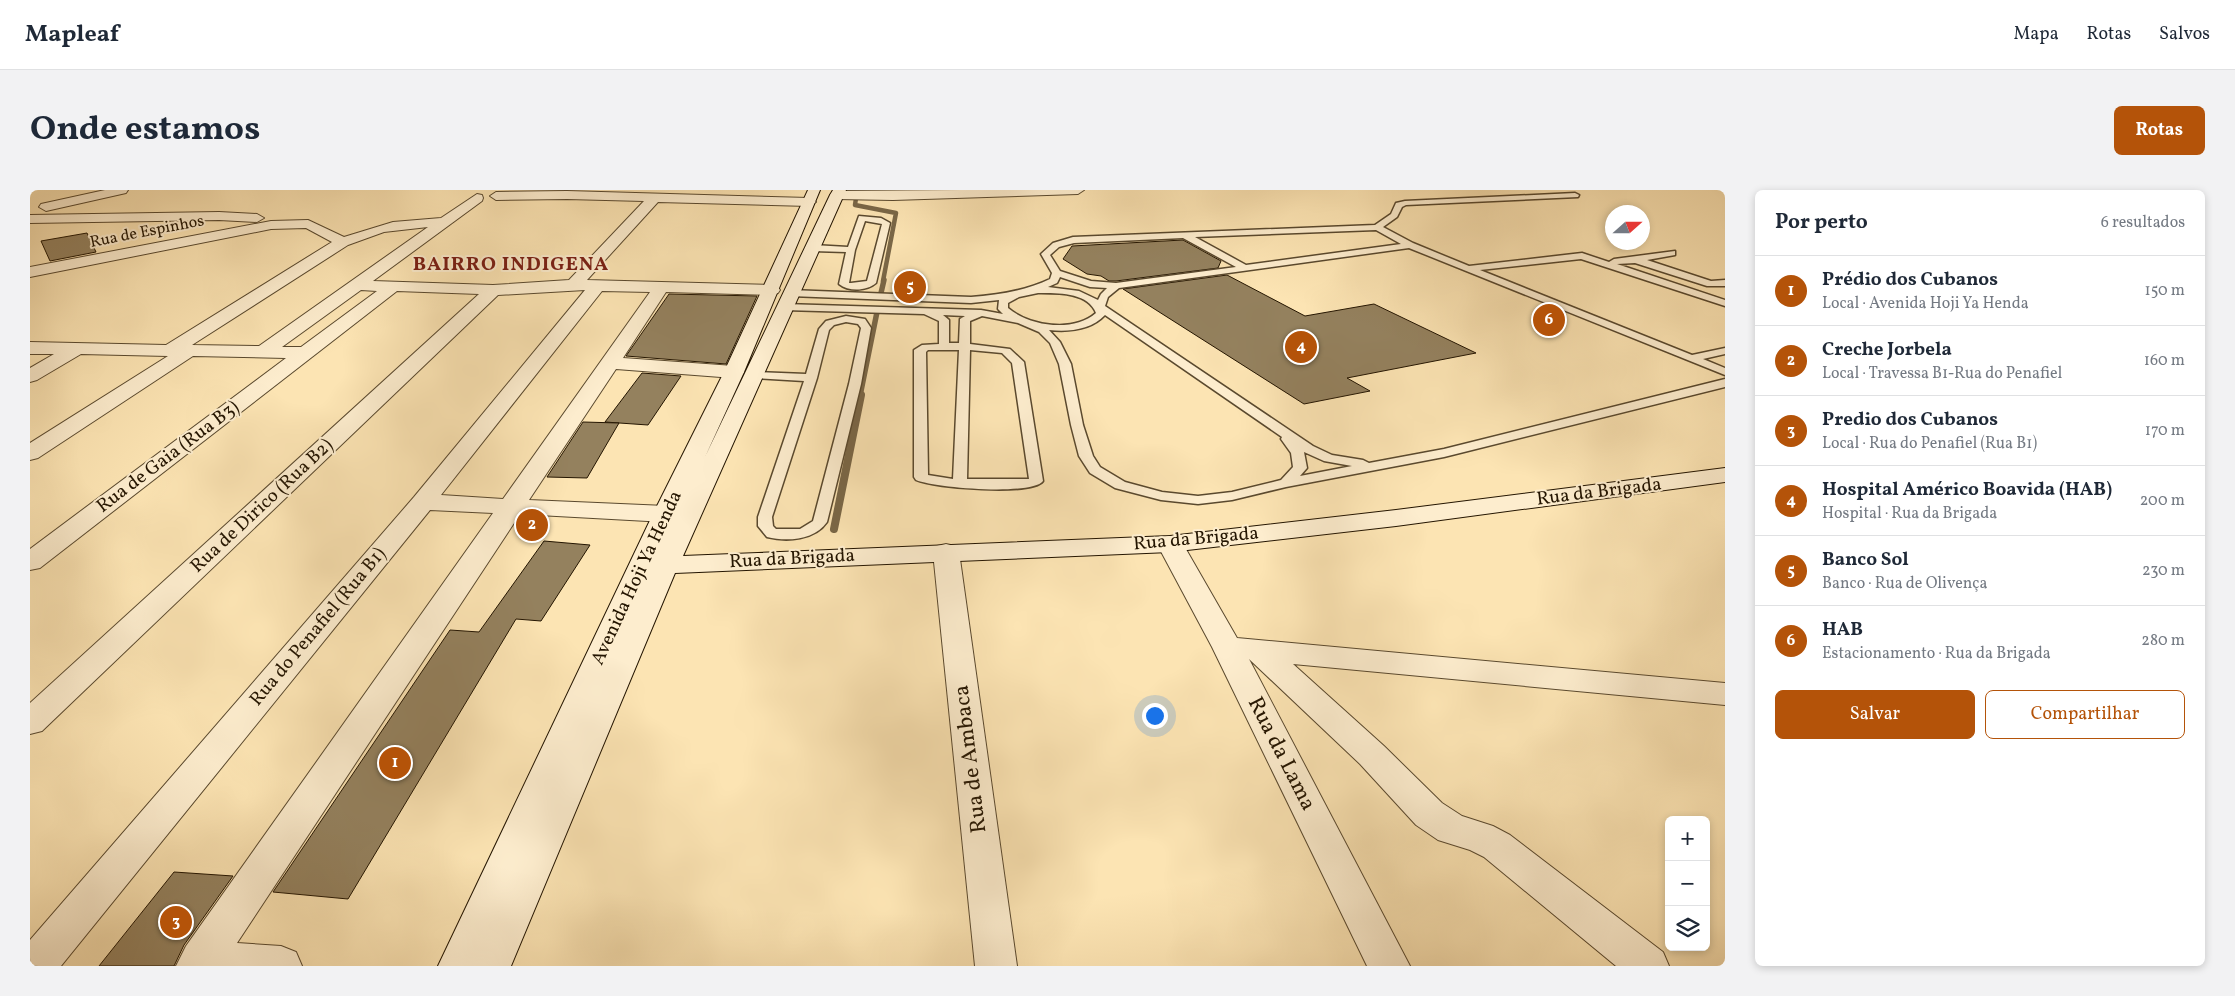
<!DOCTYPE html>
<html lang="pt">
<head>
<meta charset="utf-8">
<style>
	:root { --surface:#fff; --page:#f2f2f3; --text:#1f2937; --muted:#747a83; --line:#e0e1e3; --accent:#b45309 }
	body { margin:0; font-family:Vollkorn,serif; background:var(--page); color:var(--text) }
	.controls { position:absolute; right:15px; bottom:15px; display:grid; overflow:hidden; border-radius:8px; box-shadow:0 2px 8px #0003 }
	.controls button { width:45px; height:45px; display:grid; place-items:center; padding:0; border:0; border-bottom:1px solid var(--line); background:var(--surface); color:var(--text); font:25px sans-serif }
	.compass { position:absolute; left:1575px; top:15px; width:45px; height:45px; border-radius:50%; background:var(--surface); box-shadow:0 2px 8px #0003; rotate:69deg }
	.you { position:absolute; left:1124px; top:525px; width:18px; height:18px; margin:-12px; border:4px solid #fff; border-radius:50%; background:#1a73e8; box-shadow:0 0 0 8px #1a73e833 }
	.badge { display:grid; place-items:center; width:32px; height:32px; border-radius:50%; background:var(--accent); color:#fff; font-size:16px; font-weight:700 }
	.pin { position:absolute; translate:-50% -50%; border:2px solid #fff; box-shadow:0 1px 5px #0006 }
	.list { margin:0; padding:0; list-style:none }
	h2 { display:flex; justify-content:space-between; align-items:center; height:65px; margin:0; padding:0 20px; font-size:21px }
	h2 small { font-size:16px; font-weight:400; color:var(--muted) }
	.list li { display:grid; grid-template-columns:32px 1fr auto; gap:15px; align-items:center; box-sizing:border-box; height:70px; padding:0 20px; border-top:1px solid var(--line) }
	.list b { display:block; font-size:19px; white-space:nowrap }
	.list p { margin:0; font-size:16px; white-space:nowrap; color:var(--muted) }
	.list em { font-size:16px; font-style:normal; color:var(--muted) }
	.actions { display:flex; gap:10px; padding:15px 20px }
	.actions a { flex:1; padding:11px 0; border:1px solid var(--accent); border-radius:8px; text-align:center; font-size:18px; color:var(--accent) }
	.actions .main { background:var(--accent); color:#fff }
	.icon { flex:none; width:28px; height:28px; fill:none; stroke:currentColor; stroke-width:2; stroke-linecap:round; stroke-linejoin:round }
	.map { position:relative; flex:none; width:1695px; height:776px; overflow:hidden; border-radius:8px }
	header { display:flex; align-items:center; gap:30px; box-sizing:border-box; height:70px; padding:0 25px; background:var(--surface); border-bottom:1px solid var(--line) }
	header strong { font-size:24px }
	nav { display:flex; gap:28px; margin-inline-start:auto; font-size:18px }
	.intro { display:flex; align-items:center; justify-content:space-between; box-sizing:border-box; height:120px; padding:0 30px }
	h1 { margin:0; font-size:35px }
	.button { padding:12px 22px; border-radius:8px; background:var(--accent); color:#fff; font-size:18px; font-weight:700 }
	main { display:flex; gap:30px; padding:0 30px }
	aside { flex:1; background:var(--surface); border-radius:8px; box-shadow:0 2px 8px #0003 }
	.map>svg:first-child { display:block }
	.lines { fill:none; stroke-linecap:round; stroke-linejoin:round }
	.stream-far2 { stroke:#7a6747; stroke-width:4.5 }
	.stream-far1 { stroke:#7a6747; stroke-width:5.5 }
	.stream { stroke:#7a6747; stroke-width:8 }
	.building { fill:#94815e; stroke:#241501 }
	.lane-casing { stroke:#5a492e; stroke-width:3 }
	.street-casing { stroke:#5a492e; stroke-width:2 }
	.secondary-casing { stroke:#241501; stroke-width:2 }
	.lane { fill:#fdedce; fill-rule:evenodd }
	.street { fill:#fdedce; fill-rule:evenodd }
	.secondary { fill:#fdedce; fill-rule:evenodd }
	.labels { text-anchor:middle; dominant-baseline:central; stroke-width:4; stroke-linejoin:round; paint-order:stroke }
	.far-street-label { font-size:16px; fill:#241501; stroke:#fdedce }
	.street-label { font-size:19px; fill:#241501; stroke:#fdedce }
	.far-district-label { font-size:20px; font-weight:bold; letter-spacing:1px; fill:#7a1f14; stroke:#fdedce }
	.near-street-label { font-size:22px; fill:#241501; stroke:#fdedce }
</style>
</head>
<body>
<header>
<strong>Mapleaf</strong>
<nav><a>Mapa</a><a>Rotas</a><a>Salvos</a></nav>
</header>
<div class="intro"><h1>Onde estamos</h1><a class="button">Rotas</a></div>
<main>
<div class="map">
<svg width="1695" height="776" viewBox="0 0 1695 776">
	<rect width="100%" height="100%" fill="#fce4b3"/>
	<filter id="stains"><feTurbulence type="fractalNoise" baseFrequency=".004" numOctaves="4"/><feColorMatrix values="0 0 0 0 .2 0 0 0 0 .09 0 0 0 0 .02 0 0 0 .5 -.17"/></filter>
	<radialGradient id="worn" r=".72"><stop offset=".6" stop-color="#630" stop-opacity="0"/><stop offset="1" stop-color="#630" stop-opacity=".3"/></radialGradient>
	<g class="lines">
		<path class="stream-far2" d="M826,8L825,15L866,23L853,91"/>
		<g class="stream-far1">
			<path d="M851,103L854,90"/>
			<path d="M830,206L847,122"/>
		</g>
		<path class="stream" d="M804,339L831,205"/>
	</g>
	<g class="building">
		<path d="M57,43L66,62L20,71L11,51Z"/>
		<path d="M1153,50L1191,71L1188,78L1086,91H1079L1071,86L1057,84L1033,69L1042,56Z"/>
		<path d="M1197,85L1275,126L1344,114L1446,163L1317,188L1340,201L1274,214L1093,99Z"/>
		<path d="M639,104L727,106L696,174L596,166Z"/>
		<path d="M612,183L651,186L618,235L575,232Z"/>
		<path d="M553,232L589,233L557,288L517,287Z"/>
		<path d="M514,351L560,355L511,431L486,429L318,709L243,702L420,440L449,442Z"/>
		<path d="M144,682L203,686L154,755L144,776H69Z"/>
	</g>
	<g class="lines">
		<defs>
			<g id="lane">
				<path d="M1545,3L1549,5L1548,7L1376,15L1372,17L1367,27L1353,37L1383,53L1439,76L1552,63L1579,72L1584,69L1645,61V65L1617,70L1681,91L1695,90V96H1677L1605,73L1587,74L1695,110V116L1551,69L1450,80L1662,165L1695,158V164L1673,169L1695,178V185L1379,58L1089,98L1078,107L1075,116L1283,256L1302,265L1333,270L1339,273L1414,259L1695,189V197L1414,267L1256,297L1202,310L1168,314L1131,310L1085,298L1060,283L1049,266L1041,235L1029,174L1020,153L1009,142L988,133L952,126L940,131V154L980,159L994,172L1013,291C1002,306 904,298 886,290L884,287V160L892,155L909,154V131L894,124L754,120L749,117L754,114L951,120L973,124L968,119L969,110L941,113L760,106L755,103L760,100L941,107C968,105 995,101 1020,89L1022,83L1011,64L1023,53L1043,47L1345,35L1361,24L1366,13L1375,11ZM1346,40L1371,54L1216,75L1165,47ZM1153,48L1206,77L1086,93L1061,91L1030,81L1020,65L1029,57L1044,53ZM1030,87L1060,97L1077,98L1071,104L1068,110L1049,101L1018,97L1027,93ZM1008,103C1027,103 1058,102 1066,123C1043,143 999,136 978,118V113L989,107ZM913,125L935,126L930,129L929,153H919V130ZM1075,125L1252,247L1251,249L1261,263L1263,277L1251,290L1202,302L1168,306L1132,302L1095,292L1070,277L1063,266L1053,235L1041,174L1030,152L1019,140C1039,142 1061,140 1075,125ZM898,160H929L923,289L898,285L896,162ZM940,160L972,163L982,173L999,289H937ZM1274,262L1294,271L1322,276L1270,286L1277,278Z"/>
				<path d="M829,26L851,28L860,33L846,93C837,101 819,102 809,94L816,62L783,61L779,58L783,55L818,57ZM835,31L852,34L837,91L821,93H819L825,60Z"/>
				<path d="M816,126L835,129L841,138L831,194L797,332C785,350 757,352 737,347L728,336V327L774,191L725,188L719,185L725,182L776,184L789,139L796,131ZM816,132L828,134L831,138L819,194L783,331L770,339H746L743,336L742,327L787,188L799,140L804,135Z"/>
			</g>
			<g id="street">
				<path d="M75,0H98L96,3L16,21L9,17L11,14Z"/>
				<path d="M930,0H1054L1048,4L863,10L806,9L800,5L806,1Z"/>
				<path d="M537,1L779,8L786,12L779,16L628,12L557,90L742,95L748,97L750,100L748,103L742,105L636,102L593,168L704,176L711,178L714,182L711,186L704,188L586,179L499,310L636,316L645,319L649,324L645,329L636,332L490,324L207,753L251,756L266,762L272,776H146L156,756L463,323L400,320L31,776H0V750L384,307L555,100L468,105L12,541L0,544V513L449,104L367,101L10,378L0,380V359L256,168L163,166L8,268L0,270V253L138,166L51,164L7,190L0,192V178L24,164H0V152L136,155L302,52L276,38L241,39L0,87V77L241,31L278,30L314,47L363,32L411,28L447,4L452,5L453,8L452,11L343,91L463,95L539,90L614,11L537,9L466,10L460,6L466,2ZM398,37L229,156L162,155L318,55L354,42ZM331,100L347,101L271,157H252ZM572,101L620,102L473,309L411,305Z"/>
				<path d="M189,22L227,24L234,28L227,32L189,30L0,33V25Z"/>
				<path d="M1140,346L1149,348L1153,354L1207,448L1695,493V515L1263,474L1354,556L1412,613L1432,626L1463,636L1480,645L1633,762L1639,776H1586L1454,667L1440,660L1408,650L1386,635L1330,574L1219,469L1380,776H1337L1182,457L1127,354L1131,348Z"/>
				<path d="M916,354L925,356L929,362L987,776H945L903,362L907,356Z"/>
			</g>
			<path id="secondary" d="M778,0H790L714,182L675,267L800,5L803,0H816L653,366L1140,346L1366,320L1695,278V292L1366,336L1140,362L645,383L481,776H408L623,324L694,182Z"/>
		</defs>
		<use href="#lane" class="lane-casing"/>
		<use href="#street" class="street-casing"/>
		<use href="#secondary" class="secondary-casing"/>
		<use href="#lane" class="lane"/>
		<use href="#street" class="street"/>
		<use href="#secondary" class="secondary"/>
	</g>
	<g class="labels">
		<g class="far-street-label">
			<text transform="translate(117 42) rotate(-11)">Rua de Espinhos</text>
		</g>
		<g class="street-label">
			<text transform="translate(138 267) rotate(-37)">Rua de Gaia (Rua B3)</text>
			<text transform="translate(1569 302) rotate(-7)">Rua da Brigada</text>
			<text transform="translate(232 316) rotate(-43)">Rua de Dirico (Rua B2)</text>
			<text transform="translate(1166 349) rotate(-5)">Rua da Brigada</text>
			<text transform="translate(762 369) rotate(-3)">Rua da Brigada</text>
			<text transform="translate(607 388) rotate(-65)">Avenida Hoji Ya Henda</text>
			<text transform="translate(288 437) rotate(-50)">Rua do Penafiel (Rua B1)</text>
		</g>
		<g class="far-district-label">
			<text x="481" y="75">BAIRRO INDIGENA</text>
		</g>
		<g class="near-street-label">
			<text transform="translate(1251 564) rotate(63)">Rua da Lama</text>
			<text transform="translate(941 569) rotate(-97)">Rua de Ambaca</text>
		</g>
	</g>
	<rect width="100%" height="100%" filter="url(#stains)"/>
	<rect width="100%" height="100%" fill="url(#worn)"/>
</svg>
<div class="controls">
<button>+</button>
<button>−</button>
<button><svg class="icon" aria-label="layers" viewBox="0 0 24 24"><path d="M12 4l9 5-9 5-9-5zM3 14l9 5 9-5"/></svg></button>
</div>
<svg class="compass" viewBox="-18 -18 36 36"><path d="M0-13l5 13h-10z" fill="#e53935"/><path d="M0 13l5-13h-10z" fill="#747a83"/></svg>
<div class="you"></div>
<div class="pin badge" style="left:365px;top:573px">1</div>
<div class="pin badge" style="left:502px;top:335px">2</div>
<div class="pin badge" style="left:146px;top:732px">3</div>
<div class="pin badge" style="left:1271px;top:157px">4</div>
<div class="pin badge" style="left:880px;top:97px">5</div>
<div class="pin badge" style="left:1519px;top:130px">6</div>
</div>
<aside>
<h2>Por perto<small>6 resultados</small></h2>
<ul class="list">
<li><span class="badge">1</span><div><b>Prédio dos Cubanos</b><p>Local · Avenida Hoji Ya Henda</p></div><em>150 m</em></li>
<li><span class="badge">2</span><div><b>Creche Jorbela</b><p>Local · Travessa B1-Rua do Penafiel</p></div><em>160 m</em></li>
<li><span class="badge">3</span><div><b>Predio dos Cubanos</b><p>Local · Rua do Penafiel (Rua B1)</p></div><em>170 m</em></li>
<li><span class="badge">4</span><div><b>Hospital Américo Boavida (HAB)</b><p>Hospital · Rua da Brigada</p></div><em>200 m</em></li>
<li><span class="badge">5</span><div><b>Banco Sol</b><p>Banco · Rua de Olivença</p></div><em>230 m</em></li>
<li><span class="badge">6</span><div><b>HAB</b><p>Estacionamento · Rua da Brigada</p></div><em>280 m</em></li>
</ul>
<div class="actions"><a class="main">Salvar</a><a>Compartilhar</a></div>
</aside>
</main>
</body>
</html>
